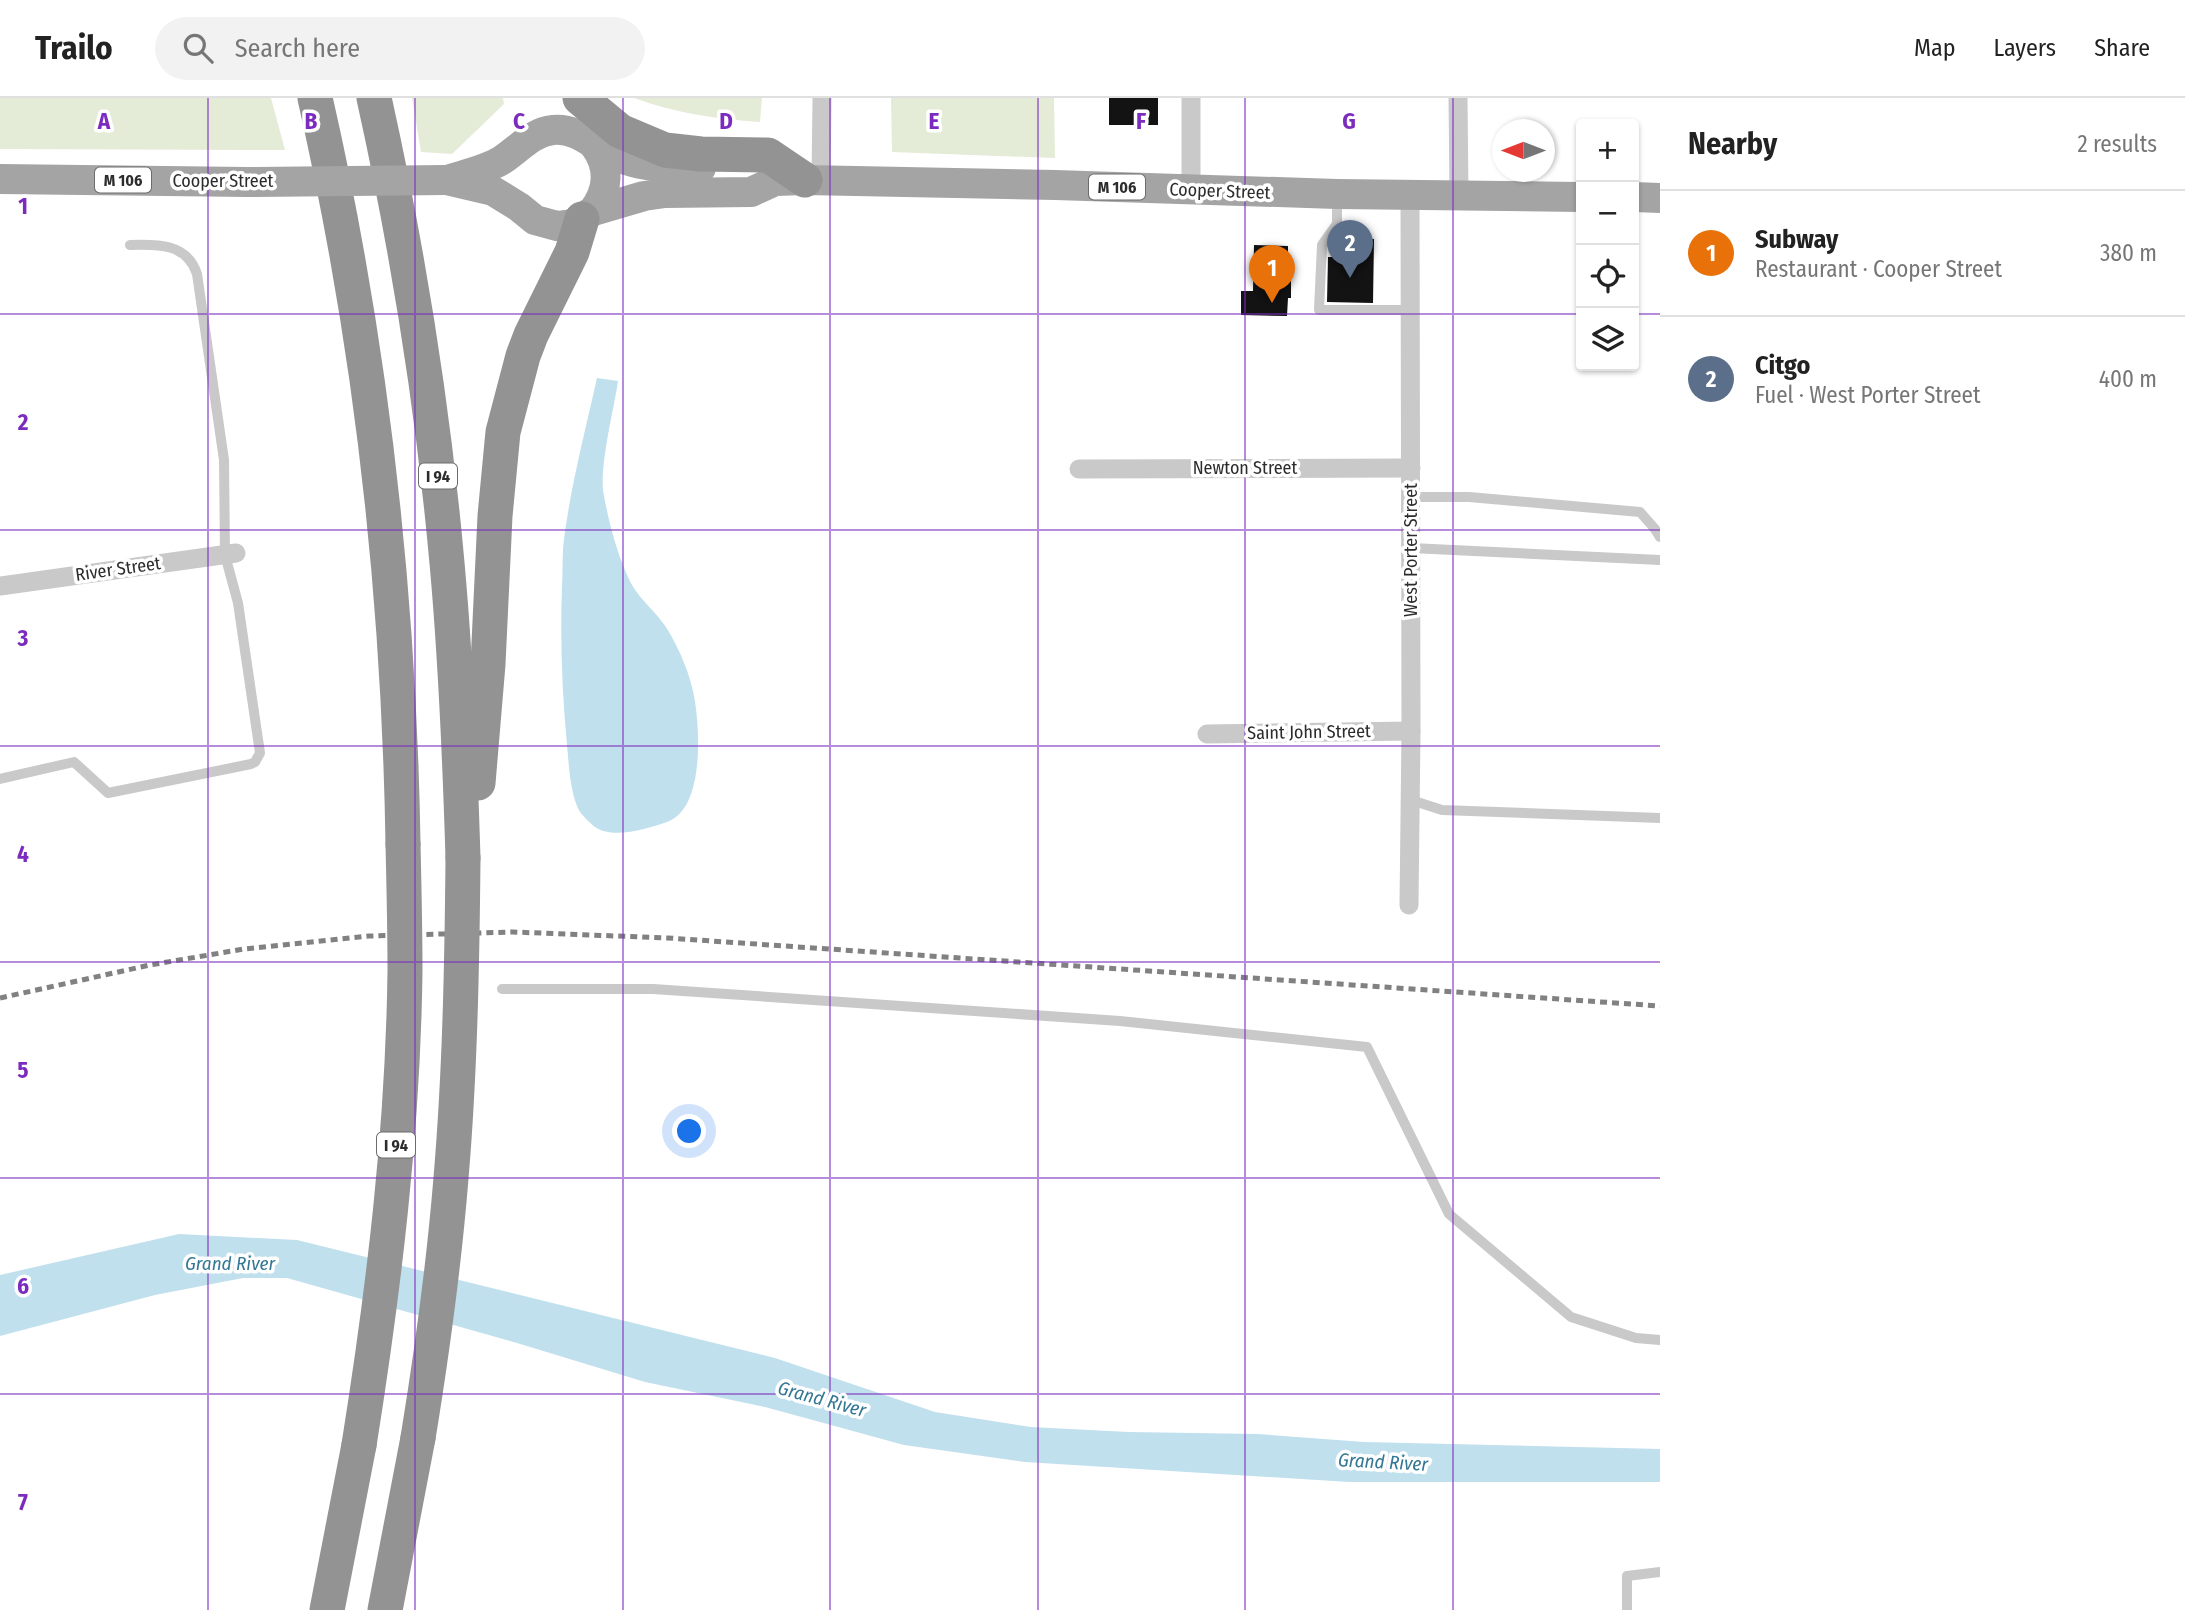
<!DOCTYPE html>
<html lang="en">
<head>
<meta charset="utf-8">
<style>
	:root { --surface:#fff; --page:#f2f2f2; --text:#222; --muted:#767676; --line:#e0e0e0; --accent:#b45309 }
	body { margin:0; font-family:"Fira Sans Condensed",sans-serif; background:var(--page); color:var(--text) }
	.controls { position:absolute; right:21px; top:21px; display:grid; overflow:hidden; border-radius:7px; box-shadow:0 2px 5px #0004 }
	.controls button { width:63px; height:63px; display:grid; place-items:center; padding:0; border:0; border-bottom:2px solid var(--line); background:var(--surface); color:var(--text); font:35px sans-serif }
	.compass { position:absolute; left:1492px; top:21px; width:63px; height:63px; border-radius:50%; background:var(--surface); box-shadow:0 2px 5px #0004; rotate:270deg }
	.you { position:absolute; left:690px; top:1034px; width:24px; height:24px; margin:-18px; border:5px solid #fff; border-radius:50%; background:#1a73e8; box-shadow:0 0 0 10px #1a73e833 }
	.badge { display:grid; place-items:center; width:46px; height:46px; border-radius:50%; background:var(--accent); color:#fff; font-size:23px; font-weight:700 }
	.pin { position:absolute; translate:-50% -58px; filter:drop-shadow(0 2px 4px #0008) }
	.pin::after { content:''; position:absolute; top:37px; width:24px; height:21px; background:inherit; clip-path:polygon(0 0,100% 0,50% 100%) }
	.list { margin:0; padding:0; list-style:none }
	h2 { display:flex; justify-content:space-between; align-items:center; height:91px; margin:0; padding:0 28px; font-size:30px }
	h2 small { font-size:23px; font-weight:400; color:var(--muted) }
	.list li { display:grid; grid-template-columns:46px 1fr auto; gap:21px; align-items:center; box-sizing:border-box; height:126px; padding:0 28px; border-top:2px solid var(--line) }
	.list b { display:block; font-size:26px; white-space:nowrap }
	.list p { margin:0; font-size:23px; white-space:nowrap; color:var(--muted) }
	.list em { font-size:23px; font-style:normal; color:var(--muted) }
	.icon { flex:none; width:38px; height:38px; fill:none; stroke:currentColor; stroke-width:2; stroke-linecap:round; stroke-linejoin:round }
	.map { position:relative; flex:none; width:1660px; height:1512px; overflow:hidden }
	header { display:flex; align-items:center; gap:42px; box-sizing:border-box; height:98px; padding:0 35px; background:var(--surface); border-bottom:2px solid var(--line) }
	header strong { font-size:33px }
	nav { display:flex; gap:38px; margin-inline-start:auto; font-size:24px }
	.search { width:490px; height:63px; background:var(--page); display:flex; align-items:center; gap:18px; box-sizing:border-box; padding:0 24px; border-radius:38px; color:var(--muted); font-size:26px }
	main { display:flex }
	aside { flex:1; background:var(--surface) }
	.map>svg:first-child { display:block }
	.green { fill:#e4ebd7 }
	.water { fill:#c1e0ed }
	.building { fill:#131313 }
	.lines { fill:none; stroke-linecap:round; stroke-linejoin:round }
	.lane { stroke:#c9c9c9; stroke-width:10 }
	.street { stroke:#c9c9c9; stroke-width:19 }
	.primary { stroke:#a4a4a4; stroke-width:30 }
	.highway { stroke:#939393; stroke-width:35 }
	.rail { stroke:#818181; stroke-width:5; stroke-dasharray:7 5; stroke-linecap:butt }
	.primary-bridge { stroke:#a4a4a4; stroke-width:30 }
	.highway-bridge { stroke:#939393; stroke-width:35 }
	.grid { fill:none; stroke:#7b2cbf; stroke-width:2; stroke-opacity:0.55 }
	.labels { text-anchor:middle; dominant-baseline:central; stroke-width:7; stroke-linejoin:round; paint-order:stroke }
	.shield { fill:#fff; stroke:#6b6b6b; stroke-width:2 }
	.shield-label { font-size:16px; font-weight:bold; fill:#2c2c2c }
	.street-label { font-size:18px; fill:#2c2c2c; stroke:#fff }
	.water-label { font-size:19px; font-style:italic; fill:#347794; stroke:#fff }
	.grid-label { font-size:23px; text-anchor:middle; font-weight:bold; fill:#7b2cbf; stroke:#fff; stroke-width:7; stroke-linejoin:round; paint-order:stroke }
</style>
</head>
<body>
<header>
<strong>Trailo</strong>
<div class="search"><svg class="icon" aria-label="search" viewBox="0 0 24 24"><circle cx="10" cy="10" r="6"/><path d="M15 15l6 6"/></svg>Search here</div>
<nav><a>Map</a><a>Layers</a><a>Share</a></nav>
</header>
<main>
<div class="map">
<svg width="1660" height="1512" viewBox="0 0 1660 1512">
	<rect width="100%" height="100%" fill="#fff"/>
	<g class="green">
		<path d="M0,0H271L285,52L0,51Z"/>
		<path d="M412,0H503L504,6L452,56L421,54Z"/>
		<path d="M634,0H762L760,24C715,21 676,15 634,0Z"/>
		<path d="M891,0H1054L1055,60L892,54Z"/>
	</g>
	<g class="water">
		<path d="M597,280L618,283C614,311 598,373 604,398C609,425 617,455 628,479C637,501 658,514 669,534C680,553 690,576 694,598C700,629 705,711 667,724C648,730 614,742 595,729C591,726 583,718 580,714C570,697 569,667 567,647C562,594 560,541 562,488C563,473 562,456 564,441C571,387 585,334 597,280Z"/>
		<path d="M179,1136L297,1142L775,1260L935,1314L1031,1329L1129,1334L1257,1336L1364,1344L1660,1351V1384H1349L1025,1364L904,1347L765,1309L645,1284L517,1245L287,1180H243L155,1197L0,1238V1177Z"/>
	</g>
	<g class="building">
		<rect x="1109" y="0" width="49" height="27"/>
		<path d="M1349,141H1374L1373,205L1327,204L1328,159H1349Z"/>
		<path d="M1254,147L1288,148V163H1291V200H1288L1287,218L1241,217V193H1253Z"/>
	</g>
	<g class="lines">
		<g class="lane">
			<path d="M1337,100V126L1322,147L1319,212H1410"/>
			<path d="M1411,399H1469L1640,414L1655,431L1660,439"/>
			<path d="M1411,450L1660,462"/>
			<path d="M0,681L74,664L108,695L251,666L255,664L260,655L238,505L225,457L224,362L197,176C187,145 157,146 130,147"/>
			<path d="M1411,702L1442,712L1660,720"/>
			<path d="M502,891H653L1120,923L1367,949L1449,1116L1571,1219L1636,1240L1660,1242"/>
			<path d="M1627,1512V1478L1660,1474"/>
		</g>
		<g class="street">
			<path d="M1191,0V92"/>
			<path d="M1458,0L1459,97"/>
			<path d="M821,82L822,0"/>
			<path d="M1079,371L1411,370"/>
			<path d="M0,488L236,455"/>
			<path d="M1207,636L1411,633"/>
			<path d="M1409,807L1411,633L1410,98"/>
		</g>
		<g class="primary">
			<path d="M0,81L247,84"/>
			<path d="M446,82L493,93L519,109L535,122L557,128L572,126L593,113L644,98L665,95L751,94L775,83L805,82L1055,87L1337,96L1581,99"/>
			<path d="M447,82C465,76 486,72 502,62C519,51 532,34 553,32C581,29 599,55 626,62C650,70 675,69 701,70"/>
			<path d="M1634,99L1660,100"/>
			<path d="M593,113C609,92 610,68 594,47"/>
		</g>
		<g class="highway">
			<path d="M315,0C371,245 399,495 403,746"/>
			<path d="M374,0C408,153 433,309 447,465C456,563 460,662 463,760"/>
			<path d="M580,0L620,33L665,52L701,56L768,57L805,82"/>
			<path d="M478,685L488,566L495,418L503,334L523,258L531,237L572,154L582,121"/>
			<path d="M327,1512L359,1347"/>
			<path d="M385,1512L418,1340"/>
		</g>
		<path class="rail" d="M0,900L150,867L244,851L369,838L513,834L668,840L1660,908"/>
		<path class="primary-bridge" d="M247,84L446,82"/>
		<g class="highway-bridge">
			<path d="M418,1340C432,1254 444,1167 451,1080C460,974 462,867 463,760"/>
			<path d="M359,1347C384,1190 403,1032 405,873C405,830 404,788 403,746"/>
		</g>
	</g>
	<path class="grid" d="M208,0V1512M415,0V1512M623,0V1512M830,0V1512M1038,0V1512M1245,0V1512M1453,0V1512M0,216H1581M1634,216H1660M0,432H1660M0,648H1660M0,864H1660M0,1080H1660M0,1296H1660"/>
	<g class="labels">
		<g class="shield">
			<rect x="95" y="69.5" width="56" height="25" rx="5"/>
			<rect x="1089" y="76.5" width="56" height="25" rx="5"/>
			<rect x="419" y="365.5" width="38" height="25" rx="5"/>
			<rect x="377" y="1034.5" width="38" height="25" rx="5"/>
		</g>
		<g class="shield-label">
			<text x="123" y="82">M 106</text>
			<text x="1117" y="89">M 106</text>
			<text x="438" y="378">I 94</text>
			<text x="396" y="1047">I 94</text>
		</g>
		<g class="street-label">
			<text x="223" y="83">Cooper Street</text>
			<text transform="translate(1220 93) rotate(2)">Cooper Street</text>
			<text x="1245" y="370">Newton Street</text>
			<text transform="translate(1411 452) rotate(-90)">West Porter Street</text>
			<text transform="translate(118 471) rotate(-8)">River Street</text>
			<text transform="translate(1309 634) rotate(-1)">Saint John Street</text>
		</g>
		<g class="water-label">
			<text x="230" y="1165">Grand River</text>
			<text transform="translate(822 1301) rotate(15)">Grand River</text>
			<text transform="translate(1383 1364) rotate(3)">Grand River</text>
		</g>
	</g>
	<g class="grid-label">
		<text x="104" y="31">A</text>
		<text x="311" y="31">B</text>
		<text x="519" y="31">C</text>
		<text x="726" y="31">D</text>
		<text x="934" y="31">E</text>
		<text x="1141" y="31">F</text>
		<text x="1349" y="31">G</text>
		<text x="23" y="116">1</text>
		<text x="23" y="332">2</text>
		<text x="23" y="548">3</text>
		<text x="23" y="764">4</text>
		<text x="23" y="980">5</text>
		<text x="23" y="1196">6</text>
		<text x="23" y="1412">7</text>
	</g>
</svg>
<div class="controls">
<button>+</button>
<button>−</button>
<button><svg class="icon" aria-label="locate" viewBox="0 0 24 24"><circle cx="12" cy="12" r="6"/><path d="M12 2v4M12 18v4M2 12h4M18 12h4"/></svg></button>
<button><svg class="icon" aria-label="layers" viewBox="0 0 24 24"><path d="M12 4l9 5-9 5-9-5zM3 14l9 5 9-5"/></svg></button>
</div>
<svg class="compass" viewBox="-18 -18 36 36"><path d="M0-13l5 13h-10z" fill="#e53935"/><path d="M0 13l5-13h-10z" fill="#767676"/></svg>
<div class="you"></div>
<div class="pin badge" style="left:1272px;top:205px;background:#e8710a">1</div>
<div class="pin badge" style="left:1350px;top:180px;background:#5c6f8a">2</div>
</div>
<aside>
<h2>Nearby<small>2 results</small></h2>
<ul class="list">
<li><span class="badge" style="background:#e8710a">1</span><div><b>Subway</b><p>Restaurant · Cooper Street</p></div><em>380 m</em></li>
<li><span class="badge" style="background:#5c6f8a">2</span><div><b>Citgo</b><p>Fuel · West Porter Street</p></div><em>400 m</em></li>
</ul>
</aside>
</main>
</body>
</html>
